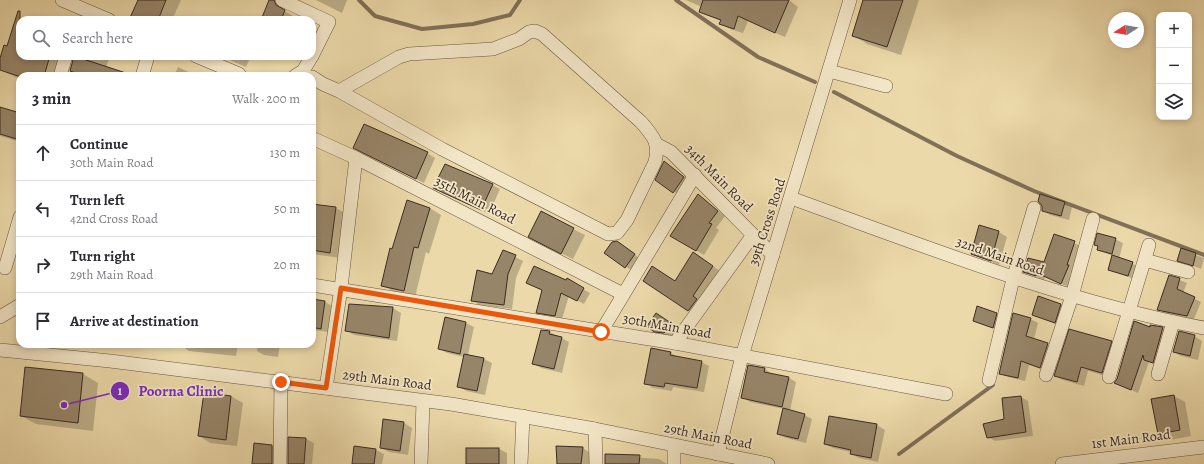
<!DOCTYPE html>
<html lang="en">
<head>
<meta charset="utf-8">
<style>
	:root { --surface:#fff; --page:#f2f2f3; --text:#2b2b33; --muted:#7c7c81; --line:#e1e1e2 }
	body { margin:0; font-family:Alegreya,serif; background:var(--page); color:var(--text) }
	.controls { position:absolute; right:12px; top:12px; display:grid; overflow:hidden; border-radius:8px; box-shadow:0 2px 6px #0003 }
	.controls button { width:36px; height:36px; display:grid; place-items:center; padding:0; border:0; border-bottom:1px solid var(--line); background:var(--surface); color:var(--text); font:20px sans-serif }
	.compass { position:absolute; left:1108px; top:12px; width:36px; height:36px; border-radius:50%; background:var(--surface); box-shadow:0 2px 6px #0003; rotate:259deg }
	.stop { position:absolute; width:12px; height:12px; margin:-9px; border:3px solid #ea580c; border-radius:50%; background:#fff }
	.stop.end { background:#ea580c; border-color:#fff; box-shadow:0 1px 4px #0008 }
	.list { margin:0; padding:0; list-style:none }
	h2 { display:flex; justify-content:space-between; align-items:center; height:52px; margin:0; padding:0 16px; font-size:17px }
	h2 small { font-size:13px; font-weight:400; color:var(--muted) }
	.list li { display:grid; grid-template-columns:26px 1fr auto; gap:12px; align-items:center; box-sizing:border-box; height:56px; padding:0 16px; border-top:1px solid var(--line) }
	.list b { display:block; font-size:15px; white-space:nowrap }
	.list p { margin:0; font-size:13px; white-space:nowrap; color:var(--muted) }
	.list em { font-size:13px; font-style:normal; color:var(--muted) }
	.icon { flex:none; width:22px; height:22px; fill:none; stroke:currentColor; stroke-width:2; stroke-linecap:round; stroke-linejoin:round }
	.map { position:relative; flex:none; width:1204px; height:464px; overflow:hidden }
	.search { position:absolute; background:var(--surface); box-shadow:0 2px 6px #0003; left:16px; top:16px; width:300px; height:44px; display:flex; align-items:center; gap:10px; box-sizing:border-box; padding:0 14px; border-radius:12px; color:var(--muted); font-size:15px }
	.panel { position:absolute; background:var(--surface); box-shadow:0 2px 6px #0003; left:16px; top:72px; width:300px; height:276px; border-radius:12px }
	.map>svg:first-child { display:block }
	.shadow { fill:#0003 }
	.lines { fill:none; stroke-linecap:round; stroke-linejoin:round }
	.stream { stroke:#817058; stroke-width:4 }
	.building { fill:#978569; stroke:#3b2b23 }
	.minor-casing { stroke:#675644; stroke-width:14 }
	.minor { stroke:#f3e6c7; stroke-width:13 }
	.route { stroke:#ea580c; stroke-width:5 }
	.labels { text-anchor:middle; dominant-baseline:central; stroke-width:3.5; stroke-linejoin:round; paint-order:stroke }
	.street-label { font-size:14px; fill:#3b2b23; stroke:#f3e6c7 }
	.leader { fill:none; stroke:#7b2cbf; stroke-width:1.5 }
	.callout-dot { fill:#7b2cbf; stroke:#f3e6c7; stroke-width:1.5 }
	.mark-label { font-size:12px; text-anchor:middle; font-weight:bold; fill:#fff }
	.callout-label { font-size:15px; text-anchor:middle; font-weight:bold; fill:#7b2cbf; stroke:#f3e6c7; stroke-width:3.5; stroke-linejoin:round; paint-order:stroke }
</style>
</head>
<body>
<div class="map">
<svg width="1204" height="464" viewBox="0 0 1204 464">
	<rect width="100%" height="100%" fill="#ecd9a9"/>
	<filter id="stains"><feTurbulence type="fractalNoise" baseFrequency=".005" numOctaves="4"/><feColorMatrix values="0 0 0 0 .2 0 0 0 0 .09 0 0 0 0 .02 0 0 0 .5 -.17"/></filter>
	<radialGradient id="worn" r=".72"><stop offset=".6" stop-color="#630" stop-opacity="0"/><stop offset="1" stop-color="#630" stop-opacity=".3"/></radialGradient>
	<g class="shadow">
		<path d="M139,0H181L172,20H130Z"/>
		<path d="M316,0H347L342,13Z"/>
		<path d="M686,0H789L798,7L785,37L748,21L743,33L730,29L721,23V21L700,12L702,7Z"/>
		<path d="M864,0H919L901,55L867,44L853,35Z"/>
		<path d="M270,2L293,16L291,20H262Z"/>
		<path d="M214,17L220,20H213Z"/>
		<path d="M16,19L20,20V56H64L57,76H20V79L0,70V61L7,47Z"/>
		<path d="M75,56H110L106,67L132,76L79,75L71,71Z"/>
		<path d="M216,56H251L246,67L225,58L224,59Z"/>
		<path d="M178,67L197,76H174Z"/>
		<path d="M0,108L20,114V142L0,136Z"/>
		<path d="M362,152L427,153L435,158L424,183Z"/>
		<path d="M665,163L692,182L682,197L657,180Z"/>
		<path d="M479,178L500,189L489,214L435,188L478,180Z"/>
		<path d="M698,195L725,216L716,228L719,230L704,255L671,235Z"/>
		<path d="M1065,203L1072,207L1069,220L1050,215L1043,210V205Z"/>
		<path d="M312,204L336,208L346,214L341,258L312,254Z"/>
		<path d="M430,208L441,215L429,254L426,252L415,297L394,292L382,285L392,250Z"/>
		<path d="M980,227L999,232L1007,237L999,265L972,254Z"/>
		<path d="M573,229L585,235L573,259L541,243Z"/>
		<path d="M1055,235L1083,247L1069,287L1045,277L1044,280L1025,271L1044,264Z"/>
		<path d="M1115,239L1123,243L1119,259L1140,267L1136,280L1109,269L1113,256L1098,250L1099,247L1095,245Z"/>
		<path d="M624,247L642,260L634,272L606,253Z"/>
		<path d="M1181,250L1204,258L1201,269L1179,260Z"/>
		<path d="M504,251L523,261L516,278L512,309L479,305L472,300L493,275Z"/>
		<path d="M701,258L720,271L696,315L644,280L676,282Z"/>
		<path d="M1170,276L1187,283L1183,293L1201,302L1194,319L1165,313L1159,309Z"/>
		<path d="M567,280L590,293L584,304L569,296L562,319L544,316L537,312Z"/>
		<path d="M312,300L325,302L332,306L329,332L312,330Z"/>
		<path d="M350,305L393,308L401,313L397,341L354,335L346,330Z"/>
		<path d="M1061,305L1068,309L1063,327L1034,315Z"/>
		<path d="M996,314L1004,318L1001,331L974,321Z"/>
		<path d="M445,319L466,323L474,327L468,355L484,359L492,363L485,395L466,391L458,386L464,357L447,353L439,348Z"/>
		<path d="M664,319L678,328L672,337L663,335L654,331Z"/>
		<path d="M1030,319L1038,323L1034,339L1055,349L1048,371L1029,365L1025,381L1008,377L1000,373Z"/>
		<path d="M1151,326L1163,328L1170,332L1160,366L1149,362L1138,393L1115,383Z"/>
		<path d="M541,331L550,332L569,342L562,373L541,368L533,363Z"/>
		<path d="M1194,336L1202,341L1198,360L1181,356L1174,352Z"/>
		<path d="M1111,342L1119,346L1110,377L1088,371L1084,386L1063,380L1055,376Z"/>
		<path d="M111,344H162L161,348L134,345V348Z"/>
		<path d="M179,344H238L236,356L189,351Z"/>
		<path d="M258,344H280L278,357L264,355L257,351Z"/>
		<path d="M671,353L678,357L701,362L709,366L704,392L673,387L672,391L653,388L645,383Z"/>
		<path d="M749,366L765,369L772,374L789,378L796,382L790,411L804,415L812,419L806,443L786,438L778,434L784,409L750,402L742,397Z"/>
		<path d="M83,374L98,383L93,431L36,424L21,416Z"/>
		<path d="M205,393L231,396L243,403L237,446L210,443L199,436Z"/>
		<path d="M1174,396L1185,402L1191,436L1170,440L1158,433Z"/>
		<path d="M1021,397L1028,401L1033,436L995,441L988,437L1006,420Z"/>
		<path d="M830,417L877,425L885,430L878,462L859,458L851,454V452L833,448L825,444Z"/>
		<path d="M384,421L404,423L412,428L408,455L389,452L381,448Z"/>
		<path d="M289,438L306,439L314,443L312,464H289Z"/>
		<path d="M272,446L280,451V464H253Z"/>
		<path d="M583,448L590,453L589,464H558Z"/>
		<path d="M499,449L507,453V464H467Z"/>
		<path d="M376,450L384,454L382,464H353Z"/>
		<path d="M606,455L659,459L667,464H606Z"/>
	</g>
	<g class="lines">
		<g class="stream">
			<path d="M359,0L375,16L422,29L473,24L510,15L520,0"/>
			<path d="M676,0L758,57L815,82"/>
			<path d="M834,92L957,156L1034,191L1204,255"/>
			<path d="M899,454L993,385"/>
		</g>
	</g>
	<g class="building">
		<path d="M138,0H166L158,20H129Z"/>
		<path d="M269,0H274L276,5L285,10L281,20H261Z"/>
		<path d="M703,0H789L775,33L738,16L734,29L719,24L721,20L699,12Z"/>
		<path d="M863,0H903L887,47L852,36Z"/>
		<path d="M18,11H20V56H38L49,59L44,76H18L0,70V58L4,45L7,46Z"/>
		<path d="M74,56L129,74V76H85L70,71Z"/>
		<path d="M0,107L20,113V140L0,134Z"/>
		<path d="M364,124L428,152L416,179L353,148Z"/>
		<path d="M664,161L684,177L673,193L655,180Z"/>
		<path d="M445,164L493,184L481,210L433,188Z"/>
		<path d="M698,194L718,211L709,223L712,224L696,251L670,236Z"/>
		<path d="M1040,194L1065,202L1061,216L1042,211V206L1038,201Z"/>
		<path d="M407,200L430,208L418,248L414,247L404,291L381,286L390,248L392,249Z"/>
		<path d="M312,204L336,207L330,253L312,250Z"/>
		<path d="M541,211L574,228L561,254L528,237Z"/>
		<path d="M979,225L999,231L991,261L971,254Z"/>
		<path d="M1097,233L1116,238L1112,254L1097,250L1098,246L1094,245Z"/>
		<path d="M1054,234L1075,241L1067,265H1069L1061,284L1037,273L1036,276L1023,272L1028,258L1044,262Z"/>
		<path d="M617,241L635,254L625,268L604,253L612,242Z"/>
		<path d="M1181,248L1196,253L1193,266L1177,261Z"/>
		<path d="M503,250L516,255L508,274L504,305L471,301L477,270L492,274Z"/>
		<path d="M693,252L713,266L693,296L697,299L688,311L643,281L652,266L675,281Z"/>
		<path d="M1112,255L1133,262L1128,276L1108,270Z"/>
		<path d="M534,266L566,280L567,278L584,288L577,301L561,293L555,316L536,313L542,290L526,283Z"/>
		<path d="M1169,275L1180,278L1177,289L1195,297L1187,316L1157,310Z"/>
		<path d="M1038,296L1061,304L1055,323L1032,315Z"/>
		<path d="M312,299L325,301L321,329L312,327Z"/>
		<path d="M349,304L393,307L389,338L345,331Z"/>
		<path d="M977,306L997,313L993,328L973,321Z"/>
		<path d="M656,313L671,323L664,333L654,332L647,326Z"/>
		<path d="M1013,313L1031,318L1026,336L1048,343L1040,368L1021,361L1018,378L999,374Z"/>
		<path d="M445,317L466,322L460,354L438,349Z"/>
		<path d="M1134,321L1150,327V325L1163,327L1153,363L1144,360L1143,355L1131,390L1114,383L1117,379Z"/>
		<path d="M1069,329L1112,341L1102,373L1081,367L1077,382L1054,376Z"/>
		<path d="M541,330L550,331L549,334L562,337L554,369L532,364Z"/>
		<path d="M1179,331L1195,335L1190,356L1173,352Z"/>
		<path d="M651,348L671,352L670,355L702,361L697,388L665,383L664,387L644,384Z"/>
		<path d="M464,354L484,358L477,391L457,387Z"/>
		<path d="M748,365L765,368L764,372L789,377L782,407L741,398Z"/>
		<path d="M25,367L83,373L78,423L20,416Z"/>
		<path d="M204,392L231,396L226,440L198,436Z"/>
		<path d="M1174,395L1180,430L1158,434L1151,399Z"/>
		<path d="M1021,396L1026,432L987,438L983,424L1004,419L1002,398Z"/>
		<path d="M783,408L805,414L798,439L777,434Z"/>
		<path d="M829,416L877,424L871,458L850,454L851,450L824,444Z"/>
		<path d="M383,419L404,422L400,451L380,448Z"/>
		<path d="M288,437L306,438L304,464H288Z"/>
		<path d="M254,443L272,445V464H252Z"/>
		<path d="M354,446L376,449L374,464H352Z"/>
		<path d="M556,446L583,447L581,464H557Z"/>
		<rect x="466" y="448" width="33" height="16"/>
		<path d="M605,454L640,455L639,464H605Z"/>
	</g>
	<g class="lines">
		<defs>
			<g id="minor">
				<path d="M62,0L109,20"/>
				<path d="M282,0L329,22L312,56"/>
				<path d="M196,56L239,74L240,76"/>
				<path d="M829,71L886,86"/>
				<path d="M60,76L66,56"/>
				<path d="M142,76L148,56"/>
				<path d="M295,76L303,71L312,56"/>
				<path d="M312,77L323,84L339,91L399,57L409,54L493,49L519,39L529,32L535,31L542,34L641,122C653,136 660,143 655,162L627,220L617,233L608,234L442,149L339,91"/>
				<path d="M312,138L356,158L623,294"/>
				<path d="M656,144L671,152L773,255"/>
				<path d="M791,198C927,247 1062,301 1204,328"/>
				<path d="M1145,260L1188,272"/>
				<path d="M5,268L20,217"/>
				<path d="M312,285L675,343L946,394"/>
				<path d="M0,317L20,305"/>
				<path d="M601,332L695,175"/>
				<path d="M675,343L753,235"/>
				<path d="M0,350L110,361L451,404L595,429L768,464"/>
				<path d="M1158,374L1173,322"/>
				<path d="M1046,375L1072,296L1093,219"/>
				<path d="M1109,377L1149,245"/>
				<path d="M989,380L1013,279L1034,208"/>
				<path d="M326,388L341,288L356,158"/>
				<path d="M595,429L596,464"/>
				<path d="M718,454L742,356L850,0"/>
				<path d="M280,464L281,382"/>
				<path d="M421,464L423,401"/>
				<path d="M521,464L523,416"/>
				<path d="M674,464V445"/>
				<path d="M1062,464L1204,447"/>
			</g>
		</defs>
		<use href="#minor" class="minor-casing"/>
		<use href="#minor" class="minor"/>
	</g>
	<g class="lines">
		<path class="route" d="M281,382L326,388L341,288L601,332"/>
	</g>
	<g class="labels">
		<g class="street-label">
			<text transform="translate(719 178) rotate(45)">34th Main Road</text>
			<text transform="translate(475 200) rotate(27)">35th Main Road</text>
			<text transform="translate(767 222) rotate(-72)">39th Cross Road</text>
			<text transform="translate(1000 256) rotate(19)">32nd Main Road</text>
			<text transform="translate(667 326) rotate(10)">30th Main Road</text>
			<text transform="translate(387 380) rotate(7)">29th Main Road</text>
			<text transform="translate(708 436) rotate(11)">29th Main Road</text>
			<text transform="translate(1131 439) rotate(-7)">1st Main Road</text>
		</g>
	</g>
	<path class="leader" d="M64 405L120 391"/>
	<g class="callout-dot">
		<circle cx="64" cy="405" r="4"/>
		<circle cx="120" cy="391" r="10"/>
	</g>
	<g class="mark-label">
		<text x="120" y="395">1</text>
	</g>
	<g class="callout-label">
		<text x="181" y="396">Poorna Clinic</text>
	</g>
	<rect width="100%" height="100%" filter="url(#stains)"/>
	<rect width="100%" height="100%" fill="url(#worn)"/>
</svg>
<div class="controls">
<button>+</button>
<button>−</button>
<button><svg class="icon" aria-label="layers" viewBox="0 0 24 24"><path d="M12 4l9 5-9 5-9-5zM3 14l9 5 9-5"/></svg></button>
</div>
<svg class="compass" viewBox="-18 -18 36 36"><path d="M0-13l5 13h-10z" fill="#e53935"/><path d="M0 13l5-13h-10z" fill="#7c7c81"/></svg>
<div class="stop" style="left:601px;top:332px"></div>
<div class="stop end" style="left:281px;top:382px"></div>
<div class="search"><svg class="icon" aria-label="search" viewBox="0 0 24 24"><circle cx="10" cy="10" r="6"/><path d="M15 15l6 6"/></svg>Search here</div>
<section class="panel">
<h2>3 min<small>Walk · 200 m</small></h2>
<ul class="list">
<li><svg class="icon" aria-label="ahead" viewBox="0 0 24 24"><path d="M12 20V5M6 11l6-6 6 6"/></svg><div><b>Continue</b><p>30th Main Road</p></div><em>130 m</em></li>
<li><svg class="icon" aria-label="left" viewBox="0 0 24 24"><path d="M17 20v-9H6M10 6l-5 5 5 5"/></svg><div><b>Turn left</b><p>42nd Cross Road</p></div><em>50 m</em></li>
<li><svg class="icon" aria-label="right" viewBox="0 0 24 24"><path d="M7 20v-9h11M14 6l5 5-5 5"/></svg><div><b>Turn right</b><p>29th Main Road</p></div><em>20 m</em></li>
<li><svg class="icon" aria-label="arrive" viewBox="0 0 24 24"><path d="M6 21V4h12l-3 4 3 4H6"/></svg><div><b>Arrive at destination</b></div></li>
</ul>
</section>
</div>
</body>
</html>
